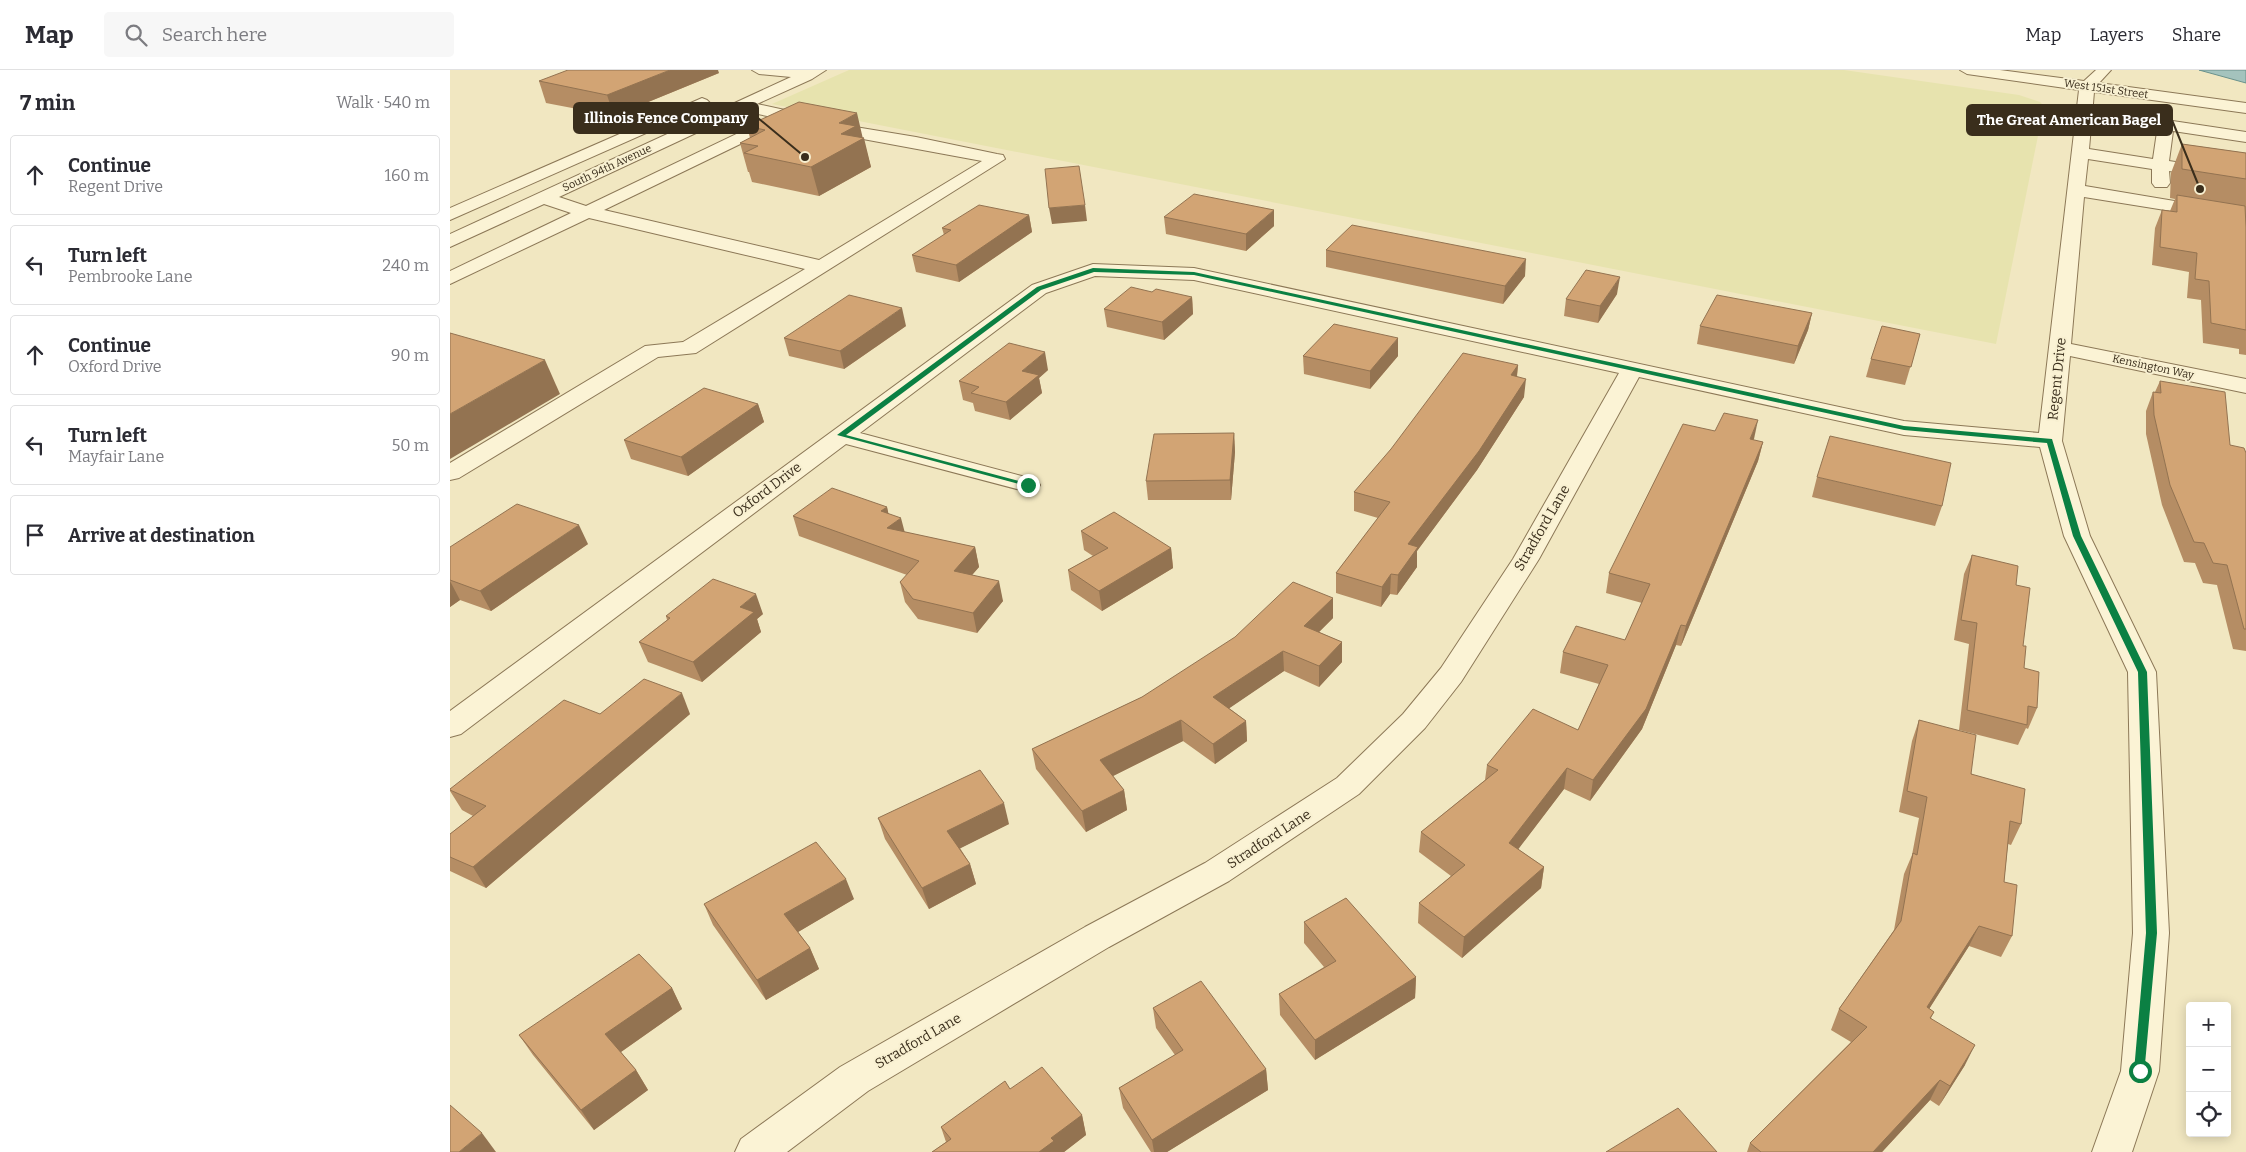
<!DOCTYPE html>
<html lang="en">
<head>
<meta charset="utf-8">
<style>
	:root { --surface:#fff; --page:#f7f7f7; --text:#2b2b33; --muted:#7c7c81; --line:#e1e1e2 }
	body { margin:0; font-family:Bitter,serif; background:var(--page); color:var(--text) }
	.controls { position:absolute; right:15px; bottom:15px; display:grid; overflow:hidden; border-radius:5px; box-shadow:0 2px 12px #0003 }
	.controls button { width:45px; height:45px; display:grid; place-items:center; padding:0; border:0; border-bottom:1px solid var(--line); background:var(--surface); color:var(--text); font:25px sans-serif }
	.stop { position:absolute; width:15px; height:15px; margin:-11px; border:4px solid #0b8043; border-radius:50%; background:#fff }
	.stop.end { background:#0b8043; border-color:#fff; box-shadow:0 1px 5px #0008 }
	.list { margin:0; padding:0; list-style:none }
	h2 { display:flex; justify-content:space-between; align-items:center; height:65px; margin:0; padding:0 20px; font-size:21px }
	h2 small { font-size:16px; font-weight:400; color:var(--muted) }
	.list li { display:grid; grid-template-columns:32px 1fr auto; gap:15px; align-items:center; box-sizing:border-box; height:80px; margin:0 10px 10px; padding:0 10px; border:1px solid var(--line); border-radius:5px }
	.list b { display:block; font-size:19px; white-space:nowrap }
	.list p { margin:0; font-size:16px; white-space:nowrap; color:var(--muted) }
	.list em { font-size:16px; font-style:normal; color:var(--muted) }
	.icon { flex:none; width:28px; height:28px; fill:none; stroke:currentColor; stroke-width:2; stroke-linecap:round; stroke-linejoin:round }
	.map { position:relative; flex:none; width:1796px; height:1082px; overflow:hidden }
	header { display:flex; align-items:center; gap:30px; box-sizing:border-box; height:70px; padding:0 25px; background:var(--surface); border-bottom:1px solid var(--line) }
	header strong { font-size:24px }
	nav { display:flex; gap:28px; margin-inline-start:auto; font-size:18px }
	.search { width:350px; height:45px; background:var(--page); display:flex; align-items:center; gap:12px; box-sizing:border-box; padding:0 18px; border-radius:5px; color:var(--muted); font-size:19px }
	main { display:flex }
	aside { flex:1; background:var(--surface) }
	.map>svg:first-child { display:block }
	.farmland { fill:#e7e3ae }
	.water { fill:#a4c3bd; stroke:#6a928c }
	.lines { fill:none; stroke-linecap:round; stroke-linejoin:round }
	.minor-casing { stroke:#8c7857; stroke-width:2 }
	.minor { fill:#fbf3d5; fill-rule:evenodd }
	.wall { fill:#b58d64 }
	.shaded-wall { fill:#937351 }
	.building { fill:#d2a474; stroke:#937351 }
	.route { fill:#0b8043 }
	.labels { text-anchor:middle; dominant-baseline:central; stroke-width:4; stroke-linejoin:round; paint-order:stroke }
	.far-street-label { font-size:11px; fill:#3a2e1c; stroke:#f8f0d1 }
	.street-label { font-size:14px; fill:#3a2e1c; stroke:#f8f0d1 }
	.leader { fill:none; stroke:#3a2e1c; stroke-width:2 }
	.callout-dot { fill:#3a2e1c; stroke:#f8f0d1; stroke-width:2 }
	.callout { fill:#3a2e1c; stroke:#3a2e1c; stroke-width:2 }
	.callout-label { font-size:15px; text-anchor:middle; font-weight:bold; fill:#fff }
</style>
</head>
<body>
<header>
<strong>Map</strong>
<div class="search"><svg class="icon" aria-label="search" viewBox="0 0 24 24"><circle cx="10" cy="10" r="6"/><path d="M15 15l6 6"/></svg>Search here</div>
<nav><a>Map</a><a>Layers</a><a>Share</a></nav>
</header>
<main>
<aside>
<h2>7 min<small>Walk · 540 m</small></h2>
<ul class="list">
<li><svg class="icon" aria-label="ahead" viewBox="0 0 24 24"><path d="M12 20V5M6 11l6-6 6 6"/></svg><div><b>Continue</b><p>Regent Drive</p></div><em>160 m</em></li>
<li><svg class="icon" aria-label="left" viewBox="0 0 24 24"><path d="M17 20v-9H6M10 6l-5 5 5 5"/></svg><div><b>Turn left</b><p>Pembrooke Lane</p></div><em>240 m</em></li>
<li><svg class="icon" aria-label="ahead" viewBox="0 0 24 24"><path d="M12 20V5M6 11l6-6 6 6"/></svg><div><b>Continue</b><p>Oxford Drive</p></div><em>90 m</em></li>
<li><svg class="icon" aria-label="left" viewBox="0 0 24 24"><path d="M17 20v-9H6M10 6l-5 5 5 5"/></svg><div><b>Turn left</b><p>Mayfair Lane</p></div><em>50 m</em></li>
<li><svg class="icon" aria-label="arrive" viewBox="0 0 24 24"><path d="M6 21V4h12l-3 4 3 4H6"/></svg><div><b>Arrive at destination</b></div></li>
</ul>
</aside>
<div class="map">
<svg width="1796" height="1082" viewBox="0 0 1796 1082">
	<rect width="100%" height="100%" fill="#f1e7c1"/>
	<path class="farmland" d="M399,0H1394L1569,25L1590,32L1594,36L1546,274L322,34Z"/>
	<path class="water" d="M1749,0H1796V13Z"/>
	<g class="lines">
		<defs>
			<g id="minor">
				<path d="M302,0H376L362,9L307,34L344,42L346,45L344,48L154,140L369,190L532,91L375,62L369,60L367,57L369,54L375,52L466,67L547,84L553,85L555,89L246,283L208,287L9,408L0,410V393L195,276L233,272L355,199L139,148L0,214V201L121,143L94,134L0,177V164L341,7L309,4ZM293,41L322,47L136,136L109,127Z"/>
				<path d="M1510,0H1550L1634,11L1646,0H1661L1649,13L1796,33V43L1644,22L1639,79L1703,89L1708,55L1716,50L1796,62V72L1723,61L1719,91L1796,103V113L1719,101L1720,113L1717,117H1705L1702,113V99L1638,89L1635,116L1796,143V153L1634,127L1621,274L1796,309V323L1620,286L1612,371L1640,466L1706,602L1719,863L1709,1001L1682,1082H1642L1671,1001L1683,863L1678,602L1614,466L1590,377L1454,365L1189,307L1089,489L1011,612L975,658L909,724L779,811L659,877L418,1021L337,1082H285L291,1069L390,997L635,857L755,793L887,708L953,644L991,598L1063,489L1169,303L744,210L645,206L596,223L410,363L587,410L590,415L587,420L578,422L396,374L11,664L0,667V641L582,215L643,194L744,198L1454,351L1589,363L1629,20L1517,4Z"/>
				<path d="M252,28L257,30L260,33L257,36L0,150V138Z"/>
			</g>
		</defs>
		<use href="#minor" class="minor-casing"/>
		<use href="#minor" class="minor"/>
	</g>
	<g class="wall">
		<path d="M269,3L164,46L96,33L89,11Z"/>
		<path d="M297,56L413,68L421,97L369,126L302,112L299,102H298L290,73L300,68Z"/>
		<path d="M1732,74L1796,83V285L1789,284V279L1753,273L1751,230L1737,228L1739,202L1702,195L1705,158L1712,140L1720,141L1725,129L1720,128L1721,103Z"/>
		<path d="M579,145L582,162L509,212L466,202L462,185L494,165L492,158Z"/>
		<path d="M714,147L824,156L796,181L716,164Z"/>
		<path d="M876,180L1075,206L1053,234L876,197Z"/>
		<path d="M702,222L742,227L743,244L714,270L657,257L654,239Z"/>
		<path d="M1167,224L1148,253L1114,246L1116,229Z"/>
		<path d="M1362,243L1358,260L1344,294L1247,274L1250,256Z"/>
		<path d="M456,256L394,299L339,286L334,268Z"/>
		<path d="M1470,264L1455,315L1416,307L1421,289Z"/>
		<path d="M853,286H948L920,319L854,304Z"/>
		<path d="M1068,295L1067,307L1074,327L1027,400L967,481V497L947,525L940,524L931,537L886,523V503L928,448L904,441V422Z"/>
		<path d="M598,300L589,308L592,323L560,350L525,341L523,333L513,330L509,311Z"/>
		<path d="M1710,311L1780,375L1796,383V581L1783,579L1767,515L1753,513L1745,493L1734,492L1712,435L1696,364V341L1703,322H1705Z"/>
		<path d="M308,334L314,352L238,406L181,389L174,370Z"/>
		<path d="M784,363L785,382L781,430H698L696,411Z"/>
		<path d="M1303,370L1313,372L1308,391L1231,576L1226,575L1192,659L1140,731L1114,719L1068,779L1094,797L1091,818L1012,888L968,853L969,833L1001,806L969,782L971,762L1035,710L1037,695L1128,660L1149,614L1110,603L1113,582L1175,570L1192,533L1156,523L1159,503Z"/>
		<path d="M1367,407L1492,436L1485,456L1362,427Z"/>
		<path d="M437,437L438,443L454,462L525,477L529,497L522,505L553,531L527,563L468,549L455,532L450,512L457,505L349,466L343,446Z"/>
		<path d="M631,461L721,478L723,498L652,541L621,520L618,500L643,486L634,480Z"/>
		<path d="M138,474L41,541L10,530L0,537V477Z"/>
		<path d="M1522,485L1566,515L1573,576L1574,598L1587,638L1578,659L1576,658L1568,675L1509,660L1519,574L1504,570L1514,504Z"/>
		<path d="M883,528V548L869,562L892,572V592L869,617L834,601L779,638L796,651L797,671L765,694L733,671L663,706L674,720L677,740L636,762L586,699L582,679L692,627Z"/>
		<path d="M313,544L307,549L311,562L252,612L198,592L189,572L217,550L216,546Z"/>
		<path d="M150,644H240L36,818L0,801V764L23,746L12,740L0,721V719Z"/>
		<path d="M1469,650L1571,754L1561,775L1558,774L1554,812L1562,866L1551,887L1519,876L1479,939L1484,942L1481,948L1515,995L1489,1036L1480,1030L1432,1082H1297L1300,1073L1401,972L1381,960L1389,939L1444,860L1454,804L1462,785L1469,748L1449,742L1462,671Z"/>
		<path d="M428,748L559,754L510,778L520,794L526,814L479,839L435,769Z"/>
		<path d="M404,829L348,862L360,878L369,899L316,930L263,855L254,834Z"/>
		<path d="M854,852L966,907L965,928L865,990L830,945L829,924L874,897L854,873Z"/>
		<path d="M222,918L232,939L171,982L186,1000L198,1020L144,1060L83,985L69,965Z"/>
		<path d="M703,938L816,999L818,1020L717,1082H701L673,1038L669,1018L725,985L706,958Z"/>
		<path d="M560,1019L632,1045L636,1065L614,1082H482L496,1072L491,1057Z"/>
	</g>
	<g class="shaded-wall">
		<path d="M220,0H268L269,3L164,46L157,25Z"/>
		<path d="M407,43L413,69L414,68L421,97L369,126L361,97L389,53Z"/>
		<path d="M635,135L637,151L602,154L599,138Z"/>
		<path d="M824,140V156L796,181V164Z"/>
		<path d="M579,145L582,162L509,212L506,195Z"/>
		<path d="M1076,189L1075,206L1053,234L1055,216Z"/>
		<path d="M1170,207L1167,224L1148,253L1150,236Z"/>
		<path d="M742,227L743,244L714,270L712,252Z"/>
		<path d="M452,238L456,256L394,299L390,281Z"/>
		<path d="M1362,243L1358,260L1344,294L1348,276Z"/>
		<path d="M948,268V286L920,319V301Z"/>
		<path d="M595,282L598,300L589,308L592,323L560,350L556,332L572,301Z"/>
		<path d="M95,290L110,324L0,389V344Z"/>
		<path d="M1068,295L1066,313L1061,305Z"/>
		<path d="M1076,309L1074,327L1027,400L967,481V497L947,525L948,505L958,474Z"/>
		<path d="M308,334L314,352L238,406L231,387Z"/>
		<path d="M1308,350L1304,369L1296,388L1300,369Z"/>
		<path d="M784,363L785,382L781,430L780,410Z"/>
		<path d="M1313,372L1308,391L1231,576L1236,556Z"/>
		<path d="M437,437L441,455L451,448L456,467L438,459L431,441Z"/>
		<path d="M129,455L138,474L41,541L30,521Z"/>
		<path d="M525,477L529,497L508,521L504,501Z"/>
		<path d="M721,478L723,498L652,541L649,521Z"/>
		<path d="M941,504L940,524L931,537L932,517Z"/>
		<path d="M0,511L10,530L0,537Z"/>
		<path d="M549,511L553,531L527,563L523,543Z"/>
		<path d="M306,524L313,544L307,549L311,562L252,612L243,592L290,537Z"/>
		<path d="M883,528V548L855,576L854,556Z"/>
		<path d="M1231,555L1226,575L1192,659L1140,731L1143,710Z"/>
		<path d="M892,572V592L869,617V596Z"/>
		<path d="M833,581L834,601L765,648L763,627Z"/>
		<path d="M232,623L240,644L36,818L23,797Z"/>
		<path d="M731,650L733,671L653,711L650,690Z"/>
		<path d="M796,651L797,671L765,694L763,674Z"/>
		<path d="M1117,698L1114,719L1057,794L1059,773Z"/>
		<path d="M674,720L677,740L636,762L632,741Z"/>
		<path d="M554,733L559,754L503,782L497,761Z"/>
		<path d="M520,794L526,814L479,839L472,818Z"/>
		<path d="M1094,797L1091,818L1012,888L1014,867Z"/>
		<path d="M396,809L404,829L343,865L334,844Z"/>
		<path d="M1529,856L1519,876L1467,958L1477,937Z"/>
		<path d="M360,878L369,899L316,930L307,910Z"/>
		<path d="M966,907L965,928L865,990V970Z"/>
		<path d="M222,918L232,939L168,984L155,964Z"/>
		<path d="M1525,975L1515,995L1489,1036L1500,1016Z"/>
		<path d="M816,999L818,1020L717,1082H704L702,1070Z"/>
		<path d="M186,1000L198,1020L144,1060L131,1040Z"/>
		<path d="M1490,1010L1480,1030L1432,1082H1423Z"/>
		<path d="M632,1045L636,1065L614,1082H589L601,1068Z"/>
		<path d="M32,1063L46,1082H9Z"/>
	</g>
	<g class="building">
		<path d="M118,0H220L157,25L89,11Z"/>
		<path d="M349,32L407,43L389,53L406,56L391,64L414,68L361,97L294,83L308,76L290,73L315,60L297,56Z"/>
		<path d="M1732,74L1796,83V109L1732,99Z"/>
		<path d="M629,96L635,135L599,138L595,99Z"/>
		<path d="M744,124L824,140L796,164L714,147Z"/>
		<path d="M1727,125L1795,136L1796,157V260L1761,253L1759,211L1745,209L1747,183L1710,177L1712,140L1727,142Z"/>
		<path d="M529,135L579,145L506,195L462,185L501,160L492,158Z"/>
		<path d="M902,155L1076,189L1055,216L876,180Z"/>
		<path d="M1136,200L1170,207L1150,236L1116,229Z"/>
		<path d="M681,217L702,222L706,219L742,227L712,252L654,239Z"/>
		<path d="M399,225L452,238L390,281L334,268Z"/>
		<path d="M1267,225L1362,243L1348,276L1250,256Z"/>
		<path d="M884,254L948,268L920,301L853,286Z"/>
		<path d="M1432,256L1470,264L1461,297L1421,289Z"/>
		<path d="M0,263L95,290L0,344Z"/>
		<path d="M559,273L595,282L572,301L589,305L556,332L521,323L529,317L509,311Z"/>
		<path d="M1013,283L1068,295L1061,305L1076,309L1029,381L958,474L968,477L948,505L941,504L932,517L886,503L940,432L904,422L941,379Z"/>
		<path d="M1710,311L1775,322L1780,375L1794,378L1796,383V559H1794L1777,495L1763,493L1754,473L1744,472L1720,415L1704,345L1703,322L1711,323Z"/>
		<path d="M254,318L308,334L231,387L174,370Z"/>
		<path d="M1274,343L1308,350L1300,369L1313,372L1236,556L1231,555L1196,639L1143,710L1117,698L1059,773L1094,797L1014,867L969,833L1015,795L971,762L1048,700L1037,695L1083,639L1128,660L1158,595L1113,582L1126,556L1175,570L1200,514L1159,503L1233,354L1265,361Z"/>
		<path d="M784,363L780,410L696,411L704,364Z"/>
		<path d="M1380,366L1501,393L1492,436L1367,407Z"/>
		<path d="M382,418L437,437L431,441L451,448L437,458L525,477L504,501L549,511L523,543L463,529L450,512L469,491L343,446Z"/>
		<path d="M67,434L129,455L30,521L0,510V477Z"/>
		<path d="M664,442L721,478L649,521L618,500L658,478L631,461Z"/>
		<path d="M1522,485L1568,496L1566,515L1580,518L1573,576H1576L1574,598L1589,602L1587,638L1578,636L1577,655L1517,640L1527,553L1511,550Z"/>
		<path d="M263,509L306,524L290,537L304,542L243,592L189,572L220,548L216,546Z"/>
		<path d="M843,512L883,528L854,556L892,572L869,596L833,581L763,627L796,651L763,674L731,650L650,690L674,720L632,741L582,679L692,627L785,567Z"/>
		<path d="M194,609L232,623L23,797L0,787V764L36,736L0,720V719L114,630L150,644Z"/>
		<path d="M1469,650L1526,665L1521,704L1575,719L1571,754L1560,751L1554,812L1567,815L1562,866L1529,856L1477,937L1484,942L1480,948L1525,975L1500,1016L1490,1010L1423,1082H1311L1300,1073L1417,957L1389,939L1451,851L1463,783L1467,785L1477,727L1457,721Z"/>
		<path d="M530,700L554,733L497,761L520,794L472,818L428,748Z"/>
		<path d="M366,772L396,809L334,844L360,878L307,910L254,834Z"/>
		<path d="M896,828L966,907L865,970L829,924L886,891L854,852Z"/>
		<path d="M189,884L222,918L155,964L186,1000L131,1040L69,965Z"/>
		<path d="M751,911L816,999L702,1070L669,1018L733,980L703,938Z"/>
		<path d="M592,997L632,1045L601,1068L604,1071L589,1082H482L501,1069L491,1057L555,1011L560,1019Z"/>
		<path d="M0,1035L32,1063L9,1082H0Z"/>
		<path d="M1228,1038L1267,1082H1156Z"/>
	</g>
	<path class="route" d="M643,198L744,202L1454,356L1602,369L1631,466L1697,602L1707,863L1694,1005H1686L1684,1001L1696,863L1688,602L1623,466L1597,373L1454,360L744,205L644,202L591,220L396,365L580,414V417L387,365L587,217Z"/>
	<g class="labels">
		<g class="far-street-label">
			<text transform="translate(1656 19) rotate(8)">West 151st Street</text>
			<text transform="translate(157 98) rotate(-25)">South 94th Avenue</text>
			<text transform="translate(1703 297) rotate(12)">Kensington Way</text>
		</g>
		<g class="street-label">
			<text transform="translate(1607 309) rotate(-84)">Regent Drive</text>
			<text transform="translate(317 420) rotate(-37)">Oxford Drive</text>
			<text transform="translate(1092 458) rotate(-60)">Stradford Lane</text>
			<text transform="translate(819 769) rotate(-33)">Stradford Lane</text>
			<text transform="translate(468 971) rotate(-30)">Stradford Lane</text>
		</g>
	</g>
	<path class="leader" d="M355 87L308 48M1750 119L1722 50"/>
	<g class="callout-dot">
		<circle cx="355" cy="87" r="5"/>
		<circle cx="1750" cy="119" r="5"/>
	</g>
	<g class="callout">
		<rect x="124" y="33" width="184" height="30" rx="5"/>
		<rect x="1517" y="35" width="205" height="30" rx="5"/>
	</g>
	<g class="callout-label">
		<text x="216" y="53">Illinois Fence Company</text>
		<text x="1619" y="55">The Great American Bagel</text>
	</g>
</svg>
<div class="controls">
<button>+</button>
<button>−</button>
<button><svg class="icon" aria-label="locate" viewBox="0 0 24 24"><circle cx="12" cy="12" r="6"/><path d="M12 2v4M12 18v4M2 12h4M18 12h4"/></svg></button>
</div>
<div class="stop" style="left:1690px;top:1001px"></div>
<div class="stop end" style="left:578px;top:415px"></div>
</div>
</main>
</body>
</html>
